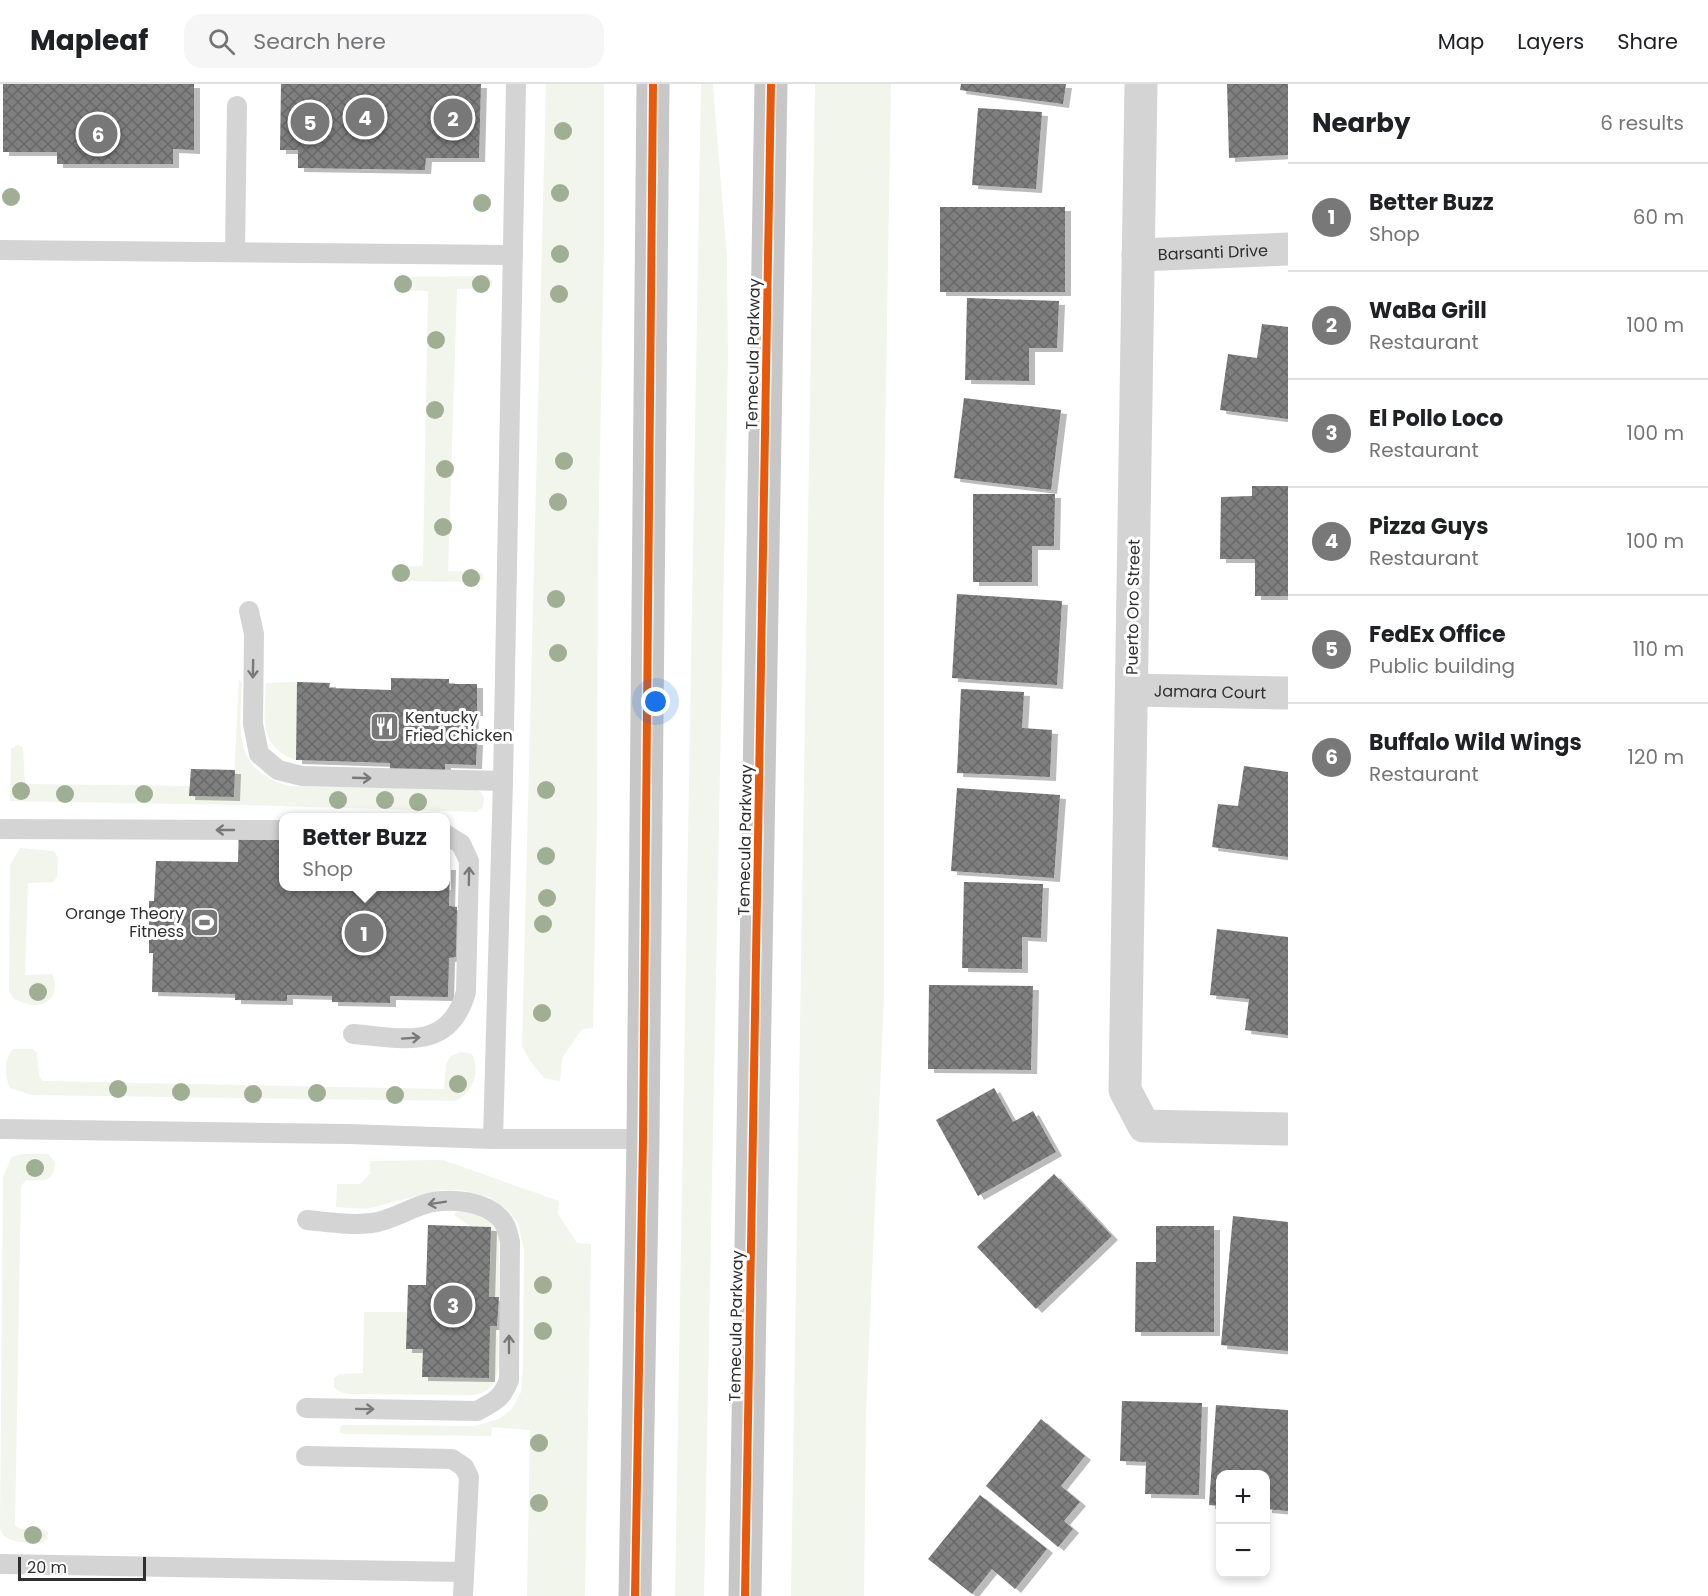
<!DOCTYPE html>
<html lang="en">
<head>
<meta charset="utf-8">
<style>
	:root { --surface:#fff; --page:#f6f6f6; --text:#202124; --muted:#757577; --line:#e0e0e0; --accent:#787878 }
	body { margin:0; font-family:Poppins,sans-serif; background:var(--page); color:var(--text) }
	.controls { position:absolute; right:18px; bottom:18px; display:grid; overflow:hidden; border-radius:12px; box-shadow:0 3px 9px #0003 }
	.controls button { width:54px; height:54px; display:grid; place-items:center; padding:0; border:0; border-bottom:2px solid var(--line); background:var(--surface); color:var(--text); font:30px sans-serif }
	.scale { position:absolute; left:18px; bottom:15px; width:128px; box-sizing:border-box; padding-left:6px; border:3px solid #2f2f2f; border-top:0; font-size:16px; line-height:21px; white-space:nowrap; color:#2f2f2f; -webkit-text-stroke:4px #fff; paint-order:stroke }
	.you { position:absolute; left:656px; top:618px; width:21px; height:21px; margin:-15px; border:4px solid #fff; border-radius:50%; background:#1a73e8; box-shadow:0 0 0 9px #1a73e833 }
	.badge { display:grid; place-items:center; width:39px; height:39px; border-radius:50%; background:var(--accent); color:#fff; font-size:20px; font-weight:700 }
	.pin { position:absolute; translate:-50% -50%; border:3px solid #fff; box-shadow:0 2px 6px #0006 }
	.popup { position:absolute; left:279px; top:729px; width:171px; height:78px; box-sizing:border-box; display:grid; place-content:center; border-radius:12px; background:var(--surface); filter:drop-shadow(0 2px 4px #0005); font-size:20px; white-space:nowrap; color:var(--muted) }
	.popup b { font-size:22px; color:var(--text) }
	.popup::after { content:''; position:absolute; left:50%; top:100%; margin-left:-12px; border:12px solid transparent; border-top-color:var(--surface) }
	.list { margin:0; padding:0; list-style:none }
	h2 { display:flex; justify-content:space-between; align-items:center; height:78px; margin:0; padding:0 24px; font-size:26px }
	h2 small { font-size:20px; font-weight:400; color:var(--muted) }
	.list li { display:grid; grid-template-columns:39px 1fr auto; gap:18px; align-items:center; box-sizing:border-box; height:108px; padding:0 24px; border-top:2px solid var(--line) }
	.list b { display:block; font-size:22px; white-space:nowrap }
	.list p { margin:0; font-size:20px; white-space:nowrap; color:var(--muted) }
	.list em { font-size:20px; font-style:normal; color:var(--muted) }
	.icon { flex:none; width:33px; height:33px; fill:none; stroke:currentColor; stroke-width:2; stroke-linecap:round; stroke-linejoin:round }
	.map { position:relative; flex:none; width:1288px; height:1512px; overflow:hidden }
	header { display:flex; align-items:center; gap:36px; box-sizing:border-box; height:84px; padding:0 30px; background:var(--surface); border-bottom:2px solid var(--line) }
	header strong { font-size:28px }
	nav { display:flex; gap:33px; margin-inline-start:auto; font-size:21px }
	.search { width:420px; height:54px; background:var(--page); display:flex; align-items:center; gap:15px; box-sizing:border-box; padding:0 21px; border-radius:18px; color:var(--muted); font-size:22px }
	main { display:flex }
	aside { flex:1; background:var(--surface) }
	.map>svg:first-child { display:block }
	.green { fill:#f1f5ec }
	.building { fill:url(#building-cross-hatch); filter:url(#shadow) }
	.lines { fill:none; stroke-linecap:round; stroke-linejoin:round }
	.lane { stroke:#d4d4d4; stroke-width:20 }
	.street { stroke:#d4d4d4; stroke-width:33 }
	.primary { stroke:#c7c7c7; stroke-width:33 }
	.cycleway-casing { stroke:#fff; stroke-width:11 }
	.cycleway { stroke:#e8590c; stroke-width:8 }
	.tree { fill:#a0ae93 }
	.oneway { stroke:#797979 }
	.labels { text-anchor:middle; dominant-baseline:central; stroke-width:6; stroke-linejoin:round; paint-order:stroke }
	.street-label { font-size:16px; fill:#2f2f2f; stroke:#fff }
	.poi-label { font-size:16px; fill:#2f2f2f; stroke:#fff; text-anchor:start }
</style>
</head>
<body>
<header>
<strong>Mapleaf</strong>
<div class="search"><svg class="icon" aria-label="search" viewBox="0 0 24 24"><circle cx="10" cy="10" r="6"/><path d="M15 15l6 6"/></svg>Search here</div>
<nav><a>Map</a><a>Layers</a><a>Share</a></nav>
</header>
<main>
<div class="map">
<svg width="1288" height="1512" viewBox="0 0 1288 1512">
	<defs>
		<pattern id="building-cross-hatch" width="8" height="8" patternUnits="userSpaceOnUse" patternTransform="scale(1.5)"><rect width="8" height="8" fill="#7f7f7f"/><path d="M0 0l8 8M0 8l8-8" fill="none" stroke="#686868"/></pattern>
		<filter id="shadow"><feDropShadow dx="6" dy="4" stdDeviation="0" flood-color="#0004"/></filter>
	</defs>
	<rect width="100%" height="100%" fill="#fff"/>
	<g class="green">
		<path d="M546,0H604V159L598,468L597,735L593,944L582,945L562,974L560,997L544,994L529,975L522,962Z"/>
		<path d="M701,0H713L727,174L728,273L704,1512H675Z"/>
		<path d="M815,0H891L884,420V913L866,1329L864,1512H791Z"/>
		<path d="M488,192L492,197L491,203L486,205H457L448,487L479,488L483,490V495L477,498L394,497L390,488L395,483L423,482L428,207L397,206L396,198L402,193Z"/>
		<path d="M239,595L242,599C240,647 232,686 289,702L474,705L481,708L484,714L483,723L477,728L242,721L10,717L11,665L18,661L23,663L25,700L190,702V712L233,713Z"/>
		<path d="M297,598L296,676C257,662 265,633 266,599Z"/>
		<path d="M20,764L53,767L58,773L57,793L53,798L28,799L25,891L52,890C60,906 52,922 33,921C27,921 20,917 14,915L9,907L10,781Z"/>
		<path d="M13,965H33L37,969L39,992L43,997L444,1005L446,980L451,972L461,968L472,970C481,988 473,1008 456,1017L32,1011L10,1004C4,991 4,975 13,965Z"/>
		<path d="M23,1070H48L55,1078C54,1099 43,1097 26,1096L21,1102L15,1442C25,1449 38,1441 48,1448L47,1455L42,1459C28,1458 6,1461 0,1445L3,1093L12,1073Z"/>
		<path d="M443,1076L559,1117L558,1130L577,1159L591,1160L585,1512H527L530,1346L492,1343L491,1352L345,1350L340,1348V1343L342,1341L475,1342L499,1335L512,1325L521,1308L523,1284L524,1166L518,1139L508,1126L489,1113L462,1106H441L366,1125L336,1123L337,1100H360L370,1090V1077Z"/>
		<path d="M457,1127C478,1130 491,1133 499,1154V1213H489L491,1143L470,1142L454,1131Z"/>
		<path d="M364,1228H407L406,1265H423V1293L489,1294L490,1242H497C498,1267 507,1306 474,1311L348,1310L340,1308L334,1303V1294L340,1290L363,1289Z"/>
	</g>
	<g class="building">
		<path d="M3,0H194V66L173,65V80H57V68H3Z"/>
		<path d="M281,0H481L479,74H426L425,86L298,84V66H280Z"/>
		<path d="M961,0H1066L1063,20L960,6Z"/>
		<path d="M1227,0H1288V71L1229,74Z"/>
		<path d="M978,24L1042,28L1036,105L972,101Z"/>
		<rect x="940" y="123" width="125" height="85"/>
		<path d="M967,214L1059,217L1057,264H1029V297L965,296Z"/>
		<path d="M1262,240L1288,243V335L1220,326L1228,270L1257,274Z"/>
		<path d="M964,314L1061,326L1051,406L954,394Z"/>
		<path d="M1252,402H1288V512H1255V475H1220L1221,413L1252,412Z"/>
		<path d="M973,410H1055L1054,462H1032V498H973Z"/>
		<path d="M957,510L1062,517L1057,601L952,594Z"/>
		<path d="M391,594L449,595V600H477V628H473L472,657H477L476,681L445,680V688L390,687V679L296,676L297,598L330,599L329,604L391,606Z"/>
		<path d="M961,605L1024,608L1022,644L1052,646L1050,693L957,689Z"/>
		<path d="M1244,682L1288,688V773L1212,763L1218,720L1238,722Z"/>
		<path d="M191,685L235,686L234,713L189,712Z"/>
		<path d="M957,704L1060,711L1054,794L951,787Z"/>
		<path d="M239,741L283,742V802H445V782H450L449,822L457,823L456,873L449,874L448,913L390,912V919L332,918V912L287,911V917L235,916V910L152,908L153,869H149V817H154L156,777L238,778Z"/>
		<path d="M964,798L1043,800L1041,854L1022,853V885L962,884Z"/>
		<path d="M1217,845L1288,853V951L1245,946L1249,915L1210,911Z"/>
		<path d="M929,901L1033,902L1031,986L928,985Z"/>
		<path d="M994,1004L1013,1038L1033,1027L1056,1068L978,1112L936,1036Z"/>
		<path d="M1054,1090L1112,1152L1036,1225L977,1163Z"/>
		<path d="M1233,1132L1288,1138V1267L1221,1261Z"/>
		<path d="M428,1141L491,1143L489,1213H499L497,1242H490L489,1294L422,1293L423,1265H406L408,1201H426Z"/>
		<path d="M1156,1142H1214V1248H1135L1136,1178H1156Z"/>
		<path d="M1122,1317L1202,1319L1199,1411L1145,1410L1146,1378L1120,1377Z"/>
		<path d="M1216,1321L1288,1326V1427L1266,1425V1390H1220V1422L1209,1421Z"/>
		<path d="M1041,1335L1085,1372L1061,1402L1080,1418L1064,1437L1073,1445L1058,1463L986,1402Z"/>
		<path d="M980,1411L1047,1465L1015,1505L992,1485L972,1510L928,1475Z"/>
	</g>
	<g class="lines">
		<g class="lane">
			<path d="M516,0L503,697L493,1055H643"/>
			<path d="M0,166L513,171"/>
			<path d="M235,168L237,22"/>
			<path d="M249,527L254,550L253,640L259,670L278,686L302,692L503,697"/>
			<path d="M0,745L283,746"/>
			<path d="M353,950C403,954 449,968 466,908L469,777L461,760L445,750"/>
			<path d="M0,1045L348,1050L493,1055"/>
			<path d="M306,1324L477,1327C495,1317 501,1316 509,1296L510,1158C508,1149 506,1139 499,1133C483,1117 454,1115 433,1118C412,1122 394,1136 372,1139C351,1142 328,1138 307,1136"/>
			<path d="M306,1372L452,1375L464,1383L469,1393L463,1512"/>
			<path d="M0,1480L464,1488"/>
		</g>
		<g class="street">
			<path d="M1141,0L1125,1006L1144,1042L1288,1045"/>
			<path id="s1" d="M1138,171L1288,165"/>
			<path id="s2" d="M1132,606L1288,609"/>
		</g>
		<g class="primary">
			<path d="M635,1512L643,1055L653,0"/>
			<path d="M745,1512L771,0"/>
		</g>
		<defs>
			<g id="cycleway">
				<path d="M635,1512L643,1055L653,0"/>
				<path d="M745,1512L771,0"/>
			</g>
		</defs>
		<use href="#cycleway" class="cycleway-casing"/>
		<use href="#cycleway" class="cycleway"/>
	</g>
	<g class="tree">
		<circle cx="563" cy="47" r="9"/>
		<circle cx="560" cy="109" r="9"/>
		<circle cx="11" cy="113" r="9"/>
		<circle cx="482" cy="119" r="9"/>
		<circle cx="560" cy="170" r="9"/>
		<circle cx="403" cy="200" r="9"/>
		<circle cx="481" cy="200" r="9"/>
		<circle cx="559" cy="210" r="9"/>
		<circle cx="436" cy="256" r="9"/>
		<circle cx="435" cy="326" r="9"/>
		<circle cx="564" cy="377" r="9"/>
		<circle cx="445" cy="385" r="9"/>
		<circle cx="558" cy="418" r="9"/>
		<circle cx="443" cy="443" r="9"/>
		<circle cx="401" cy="489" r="9"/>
		<circle cx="471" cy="494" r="9"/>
		<circle cx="556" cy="515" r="9"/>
		<circle cx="558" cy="569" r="9"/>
		<circle cx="546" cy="706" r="9"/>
		<circle cx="21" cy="707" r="9"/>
		<circle cx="65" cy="710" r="9"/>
		<circle cx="144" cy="710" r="9"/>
		<circle cx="338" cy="716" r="9"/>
		<circle cx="385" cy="716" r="9"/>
		<circle cx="418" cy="718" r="9"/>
		<circle cx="546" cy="772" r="9"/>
		<circle cx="547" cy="814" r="9"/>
		<circle cx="543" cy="840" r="9"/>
		<circle cx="38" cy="908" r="9"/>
		<circle cx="542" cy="929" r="9"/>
		<circle cx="458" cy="1000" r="9"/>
		<circle cx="118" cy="1005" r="9"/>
		<circle cx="181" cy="1008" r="9"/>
		<circle cx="317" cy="1009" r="9"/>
		<circle cx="253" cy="1010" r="9"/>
		<circle cx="395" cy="1011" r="9"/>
		<circle cx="35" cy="1084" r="9"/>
		<circle cx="543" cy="1201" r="9"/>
		<circle cx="543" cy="1247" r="9"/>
		<circle cx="539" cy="1359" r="9"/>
		<circle cx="539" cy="1419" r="9"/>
		<circle cx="33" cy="1451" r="9"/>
	</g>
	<defs><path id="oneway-shaft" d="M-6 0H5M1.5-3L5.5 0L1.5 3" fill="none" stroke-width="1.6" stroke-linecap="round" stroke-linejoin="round" transform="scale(1.5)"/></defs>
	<g class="oneway">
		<use href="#oneway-shaft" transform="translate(253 585) rotate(91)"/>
		<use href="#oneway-shaft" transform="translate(362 694) rotate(2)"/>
		<use href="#oneway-shaft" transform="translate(225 746) rotate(-180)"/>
		<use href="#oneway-shaft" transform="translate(469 792) rotate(-89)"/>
		<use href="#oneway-shaft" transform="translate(411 954) rotate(-4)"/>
		<use href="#oneway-shaft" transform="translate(437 1119) rotate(171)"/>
		<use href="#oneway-shaft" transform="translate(509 1260) rotate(-90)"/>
		<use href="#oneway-shaft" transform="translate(365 1325) rotate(1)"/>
	</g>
	<defs>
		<symbol id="restaurant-square" viewBox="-11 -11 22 22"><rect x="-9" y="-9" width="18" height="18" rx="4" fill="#787878" stroke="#fff"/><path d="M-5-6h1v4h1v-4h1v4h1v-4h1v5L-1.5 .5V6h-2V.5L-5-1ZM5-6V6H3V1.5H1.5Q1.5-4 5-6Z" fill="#fff"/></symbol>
		<symbol id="stadium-square" viewBox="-11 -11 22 22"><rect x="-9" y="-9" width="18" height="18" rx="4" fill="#787878" stroke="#fff"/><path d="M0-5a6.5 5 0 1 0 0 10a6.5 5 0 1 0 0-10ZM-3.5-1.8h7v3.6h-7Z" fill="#fff"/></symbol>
	</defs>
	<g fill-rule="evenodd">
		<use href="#restaurant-square" x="368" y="626" width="33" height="33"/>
		<use href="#stadium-square" x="188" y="822" width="33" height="33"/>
	</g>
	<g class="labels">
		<g class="street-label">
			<text stroke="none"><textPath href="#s1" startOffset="75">Barsanti Drive</textPath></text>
			<text transform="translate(753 270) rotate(-89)">Temecula Parkway</text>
			<text transform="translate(1133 523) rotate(-89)">Puerto Oro Street</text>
			<text stroke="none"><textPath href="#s2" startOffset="78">Jamara Court</textPath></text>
			<text transform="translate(745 756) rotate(-89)">Temecula Parkway</text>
			<text transform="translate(736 1242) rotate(-89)">Temecula Parkway</text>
		</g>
		<g class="poi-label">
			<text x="405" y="633">Kentucky<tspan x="405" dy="18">Fried Chicken</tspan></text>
			<text x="184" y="829" text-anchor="end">Orange Theory<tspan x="184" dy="18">Fitness</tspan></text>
		</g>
	</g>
</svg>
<div class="controls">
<button>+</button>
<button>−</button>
</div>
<div class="scale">20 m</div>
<div class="you"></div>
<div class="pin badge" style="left:364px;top:849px">1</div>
<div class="popup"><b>Better Buzz</b>Shop</div>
<div class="pin badge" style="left:453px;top:34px">2</div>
<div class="pin badge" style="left:453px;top:1221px">3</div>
<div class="pin badge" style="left:365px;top:33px">4</div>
<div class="pin badge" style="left:310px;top:38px">5</div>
<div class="pin badge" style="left:98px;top:50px">6</div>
</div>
<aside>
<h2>Nearby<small>6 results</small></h2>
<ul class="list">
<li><span class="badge">1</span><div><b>Better Buzz</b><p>Shop</p></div><em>60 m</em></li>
<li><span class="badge">2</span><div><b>WaBa Grill</b><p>Restaurant</p></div><em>100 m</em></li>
<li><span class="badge">3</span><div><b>El Pollo Loco</b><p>Restaurant</p></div><em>100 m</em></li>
<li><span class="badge">4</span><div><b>Pizza Guys</b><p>Restaurant</p></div><em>100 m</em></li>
<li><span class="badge">5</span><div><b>FedEx Office</b><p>Public building</p></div><em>110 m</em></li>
<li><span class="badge">6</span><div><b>Buffalo Wild Wings</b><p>Restaurant</p></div><em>120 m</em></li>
</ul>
</aside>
</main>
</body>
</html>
